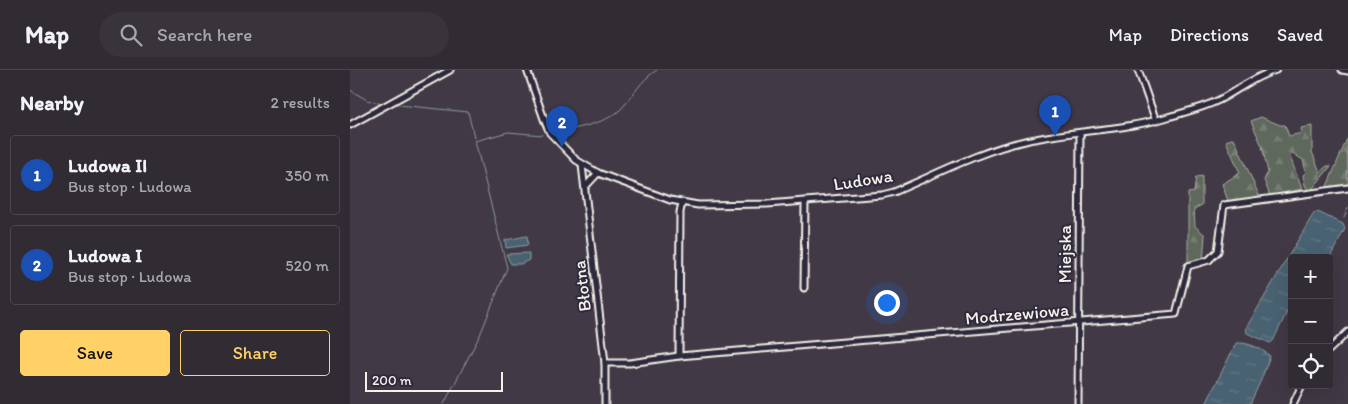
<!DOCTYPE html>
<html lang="en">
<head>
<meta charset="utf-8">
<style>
	:root { --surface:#312b34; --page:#39333c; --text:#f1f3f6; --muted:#a8a7ac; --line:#4c474f; --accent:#ffd166 }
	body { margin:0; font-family:Itim,sans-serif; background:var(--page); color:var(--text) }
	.controls { position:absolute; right:15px; bottom:15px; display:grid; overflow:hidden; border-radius:5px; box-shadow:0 5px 20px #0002 }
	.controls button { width:45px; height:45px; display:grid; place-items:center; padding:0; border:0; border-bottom:1px solid var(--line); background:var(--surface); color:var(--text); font:25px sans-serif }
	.scale { position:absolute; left:15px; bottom:12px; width:138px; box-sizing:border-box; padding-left:5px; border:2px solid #f4f1e8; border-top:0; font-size:14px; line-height:18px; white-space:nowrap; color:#f4f1e8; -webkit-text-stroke:4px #2f2a3d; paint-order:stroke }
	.you { position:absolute; left:536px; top:232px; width:18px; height:18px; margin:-12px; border:4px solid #fff; border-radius:50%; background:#1a73e8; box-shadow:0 0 0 8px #1a73e833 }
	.badge { display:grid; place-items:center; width:32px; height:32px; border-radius:50%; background:var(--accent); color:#fff; font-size:16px; font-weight:700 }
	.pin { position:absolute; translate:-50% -41px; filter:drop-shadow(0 1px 2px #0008) }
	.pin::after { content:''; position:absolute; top:26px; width:18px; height:15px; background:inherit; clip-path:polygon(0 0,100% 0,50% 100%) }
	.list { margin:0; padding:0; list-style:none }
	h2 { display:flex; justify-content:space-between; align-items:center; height:65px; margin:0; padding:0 20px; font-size:21px }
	h2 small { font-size:16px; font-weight:400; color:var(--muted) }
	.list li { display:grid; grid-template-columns:32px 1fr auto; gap:15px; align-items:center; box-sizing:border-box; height:80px; margin:0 10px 10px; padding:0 10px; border:1px solid var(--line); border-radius:5px }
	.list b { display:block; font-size:19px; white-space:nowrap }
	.list p { margin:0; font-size:16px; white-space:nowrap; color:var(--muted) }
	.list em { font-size:16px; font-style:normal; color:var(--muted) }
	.actions { display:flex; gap:10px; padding:15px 20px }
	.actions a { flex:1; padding:11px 0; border:1px solid var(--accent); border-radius:5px; text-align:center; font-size:18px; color:var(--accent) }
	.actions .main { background:var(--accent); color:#111 }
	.icon { flex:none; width:28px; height:28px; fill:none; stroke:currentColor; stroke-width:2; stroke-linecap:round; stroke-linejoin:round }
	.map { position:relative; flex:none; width:998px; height:334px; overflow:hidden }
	header { display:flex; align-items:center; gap:30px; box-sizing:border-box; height:70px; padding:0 25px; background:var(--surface); border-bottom:1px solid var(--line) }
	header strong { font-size:24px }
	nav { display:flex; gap:28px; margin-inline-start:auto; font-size:18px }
	.search { width:350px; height:45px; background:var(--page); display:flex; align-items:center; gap:12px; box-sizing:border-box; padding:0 18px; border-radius:28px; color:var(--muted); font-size:19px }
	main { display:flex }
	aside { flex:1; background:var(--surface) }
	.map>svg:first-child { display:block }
	.forest { fill:url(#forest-firs); stroke:#a9aca2 }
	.water { fill:url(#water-ripples); stroke:#8d9ba1 }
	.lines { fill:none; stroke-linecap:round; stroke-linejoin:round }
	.stream { stroke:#8d9ba1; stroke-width:1 }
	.street-casing { stroke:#f4f1e8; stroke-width:9 }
	.street { stroke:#2f2a3d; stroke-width:5 }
	.labels { text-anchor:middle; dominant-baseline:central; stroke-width:4; stroke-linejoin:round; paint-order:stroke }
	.street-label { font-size:18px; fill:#f4f1e8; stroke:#2f2a3d }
</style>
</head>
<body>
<header>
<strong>Map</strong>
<div class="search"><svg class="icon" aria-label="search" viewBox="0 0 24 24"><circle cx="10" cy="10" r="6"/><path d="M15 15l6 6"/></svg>Search here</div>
<nav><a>Map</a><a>Directions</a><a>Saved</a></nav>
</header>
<main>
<aside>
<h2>Nearby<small>2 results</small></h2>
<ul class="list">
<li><span class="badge" style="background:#1a4fb4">1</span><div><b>Ludowa II</b><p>Bus stop · Ludowa</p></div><em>350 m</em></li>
<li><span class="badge" style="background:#1a4fb4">2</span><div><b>Ludowa I</b><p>Bus stop · Ludowa</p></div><em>520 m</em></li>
</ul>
<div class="actions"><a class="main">Save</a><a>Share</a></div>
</aside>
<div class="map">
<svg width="998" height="334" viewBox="0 0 998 334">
	<defs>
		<pattern id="forest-firs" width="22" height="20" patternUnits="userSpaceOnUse" patternTransform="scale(1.25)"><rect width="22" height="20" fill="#5e675b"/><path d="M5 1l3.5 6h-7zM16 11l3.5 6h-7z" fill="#767d73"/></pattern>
		<pattern id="water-ripples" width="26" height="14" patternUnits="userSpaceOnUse" patternTransform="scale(1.25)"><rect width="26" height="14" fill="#496272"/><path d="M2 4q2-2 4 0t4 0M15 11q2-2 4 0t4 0" fill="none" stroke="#647986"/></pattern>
	</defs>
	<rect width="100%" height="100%" fill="#413945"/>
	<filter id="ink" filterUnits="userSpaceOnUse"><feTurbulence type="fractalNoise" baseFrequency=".02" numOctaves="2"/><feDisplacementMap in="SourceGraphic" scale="10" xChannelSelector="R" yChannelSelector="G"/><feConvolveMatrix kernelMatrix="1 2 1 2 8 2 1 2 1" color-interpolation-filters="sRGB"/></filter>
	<g filter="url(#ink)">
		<g class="forest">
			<path d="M911,47L930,55H935L939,66L952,63L951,58L962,56V82L970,102L977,96H981L959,123L955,115L953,105L956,102L953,90L942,83L940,87L952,119L920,126L914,110L918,102L912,76L901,51Z"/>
			<path d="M884,68L911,130L879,134L872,114L890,103L876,71Z"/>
			<path d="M997,69L998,118L975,121Z"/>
			<path d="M852,106V135L844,139L845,156L855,165L853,192L838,196V123L844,122L846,107Z"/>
		</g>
		<g class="water">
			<path d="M968,142L993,154L995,159L979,189L942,188V238L937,242L923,271L920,273L897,263L896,258L964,143Z"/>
			<path d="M177,166L178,175L156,178L155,170Z"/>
			<path d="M179,183V190L171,194H161L156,184Z"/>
			<path d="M886,273C898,272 911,278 920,286L911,310L900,334H856Z"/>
		</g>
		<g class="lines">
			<g class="stream">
				<path d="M0,20L17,30L32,34"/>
				<path d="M49,35L118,42L125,71"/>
				<path d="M209,63C228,57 255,54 270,40C283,27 290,10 307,0"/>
				<path d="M994,148L998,138"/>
				<path d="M94,334L130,265L157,198L125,71L158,62L192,65"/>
			</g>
			<defs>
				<g id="street">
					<path d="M177,0L194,49L200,63L226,90L248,103L320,130L348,135L417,134L532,125L544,122C587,104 630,81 675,71C723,60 772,61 818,47C835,42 853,38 869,30C888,20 905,6 926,0"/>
					<path d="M788,0L806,51"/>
					<path d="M992,0L998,1"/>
					<path d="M0,55L100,0"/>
					<path d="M232,95L255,293V334"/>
					<path d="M235,117L248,103"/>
					<path d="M454,218L455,132"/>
					<path d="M979,280L998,262"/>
					<path d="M329,286L330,142L332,133"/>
					<path d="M255,293H280L329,286L826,244L838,196L859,190L868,181L874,135L998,118"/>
					<path d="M728,334L730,63"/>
					<path d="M943,334L952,315"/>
				</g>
			</defs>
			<use href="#street" class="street-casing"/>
			<use href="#street" class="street"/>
		</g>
	</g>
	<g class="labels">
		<g class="street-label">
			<text transform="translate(513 110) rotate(-9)">Ludowa</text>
			<text transform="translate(715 184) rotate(-90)">Miejska</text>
			<text transform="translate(232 216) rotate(-97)">Błotna</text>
			<text transform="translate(667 244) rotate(-5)">Modrzewiowa</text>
		</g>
	</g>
</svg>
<div class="controls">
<button>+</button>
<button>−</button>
<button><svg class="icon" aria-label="locate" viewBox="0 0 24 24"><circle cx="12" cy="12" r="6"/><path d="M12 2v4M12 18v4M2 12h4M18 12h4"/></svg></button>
</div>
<div class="scale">200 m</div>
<div class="you"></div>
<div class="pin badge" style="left:705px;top:66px;background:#1a4fb4">1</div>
<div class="pin badge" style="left:212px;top:77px;background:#1a4fb4">2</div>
</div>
</main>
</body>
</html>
